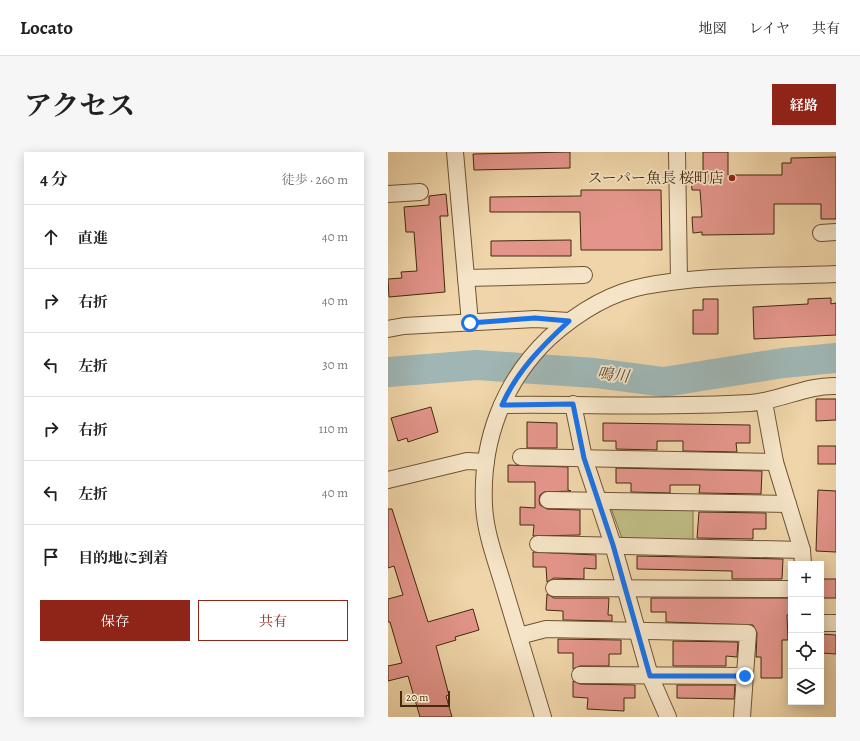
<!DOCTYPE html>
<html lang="ja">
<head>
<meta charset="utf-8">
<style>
	:root { --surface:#fff; --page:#f6f6f6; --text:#222; --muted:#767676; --line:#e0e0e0; --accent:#8f2418 }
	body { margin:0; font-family:Alegreya,"Noto Serif JP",serif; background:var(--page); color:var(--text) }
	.controls { position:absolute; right:12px; bottom:12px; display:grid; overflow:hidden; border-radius:0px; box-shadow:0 2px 10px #0003 }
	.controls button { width:36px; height:36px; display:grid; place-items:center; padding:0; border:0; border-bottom:1px solid var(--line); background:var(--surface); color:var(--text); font:20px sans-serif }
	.scale { position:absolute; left:12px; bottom:10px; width:50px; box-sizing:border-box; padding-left:4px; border:2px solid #44290b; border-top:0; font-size:11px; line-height:14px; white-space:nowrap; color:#44290b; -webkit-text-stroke:3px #f5e4c7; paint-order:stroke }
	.stop { position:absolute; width:12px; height:12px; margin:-9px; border:3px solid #1a73e8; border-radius:50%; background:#fff }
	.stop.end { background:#1a73e8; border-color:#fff; box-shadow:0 1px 4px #0008 }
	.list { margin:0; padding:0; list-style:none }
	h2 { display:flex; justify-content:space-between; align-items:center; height:52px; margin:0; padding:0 16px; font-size:17px }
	h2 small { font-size:13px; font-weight:400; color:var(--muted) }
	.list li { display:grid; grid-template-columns:26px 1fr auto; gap:12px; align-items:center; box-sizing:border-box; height:64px; padding:0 16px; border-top:1px solid var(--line) }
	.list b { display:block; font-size:15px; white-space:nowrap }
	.list em { font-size:13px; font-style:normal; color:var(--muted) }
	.actions { display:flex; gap:8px; padding:12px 16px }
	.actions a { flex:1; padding:9px 0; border:1px solid var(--accent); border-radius:0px; text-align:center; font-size:14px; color:var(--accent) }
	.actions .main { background:var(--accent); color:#fff }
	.icon { flex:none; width:22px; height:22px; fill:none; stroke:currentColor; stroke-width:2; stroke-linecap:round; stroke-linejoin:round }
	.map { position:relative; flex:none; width:448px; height:565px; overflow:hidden; border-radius:0px }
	header { display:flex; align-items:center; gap:24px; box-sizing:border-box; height:56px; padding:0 20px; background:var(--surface); border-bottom:1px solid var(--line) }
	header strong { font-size:19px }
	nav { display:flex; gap:22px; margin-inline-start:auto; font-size:14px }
	.intro { display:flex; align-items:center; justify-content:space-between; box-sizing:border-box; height:96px; padding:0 24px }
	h1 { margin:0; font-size:28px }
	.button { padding:10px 18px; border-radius:0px; background:var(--accent); color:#fff; font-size:14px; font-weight:700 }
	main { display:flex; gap:24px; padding:0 24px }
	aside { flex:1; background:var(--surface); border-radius:0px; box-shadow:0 2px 10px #0003 }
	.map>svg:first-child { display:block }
	.green { fill:#bfbc84; stroke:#827248 }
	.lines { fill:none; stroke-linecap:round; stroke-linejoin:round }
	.river { stroke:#9fb6b4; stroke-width:30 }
	.building { fill:#e4958b; stroke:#44290b }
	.minor-casing { stroke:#6f5432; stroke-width:18 }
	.minor { stroke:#f5e4c7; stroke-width:16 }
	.route { stroke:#1a73e8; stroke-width:5 }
	.poi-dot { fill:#8f2418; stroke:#f5e4c7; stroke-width:1.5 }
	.labels { text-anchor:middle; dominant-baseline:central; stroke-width:3.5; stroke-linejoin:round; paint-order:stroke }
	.poi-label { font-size:15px; fill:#44290b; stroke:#f5e4c7; text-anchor:end }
	.water-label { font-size:16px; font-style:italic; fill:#5b4c35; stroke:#f5e4c7 }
</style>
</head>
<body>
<header>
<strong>Locato</strong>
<nav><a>地図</a><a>レイヤ</a><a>共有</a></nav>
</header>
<div class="intro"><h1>アクセス</h1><a class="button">経路</a></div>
<main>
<aside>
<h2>4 分<small>徒歩 · 260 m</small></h2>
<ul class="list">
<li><svg class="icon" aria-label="ahead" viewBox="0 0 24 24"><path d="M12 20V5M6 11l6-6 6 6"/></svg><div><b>直進</b></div><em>40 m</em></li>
<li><svg class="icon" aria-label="right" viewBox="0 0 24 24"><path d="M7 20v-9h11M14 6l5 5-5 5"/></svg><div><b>右折</b></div><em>40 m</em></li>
<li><svg class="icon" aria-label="left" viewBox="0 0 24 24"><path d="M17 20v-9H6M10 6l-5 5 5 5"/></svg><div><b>左折</b></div><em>30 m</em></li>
<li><svg class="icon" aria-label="right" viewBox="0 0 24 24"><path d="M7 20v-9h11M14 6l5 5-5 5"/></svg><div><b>右折</b></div><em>110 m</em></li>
<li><svg class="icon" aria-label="left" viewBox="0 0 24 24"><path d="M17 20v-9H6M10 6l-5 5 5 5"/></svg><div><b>左折</b></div><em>40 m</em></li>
<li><svg class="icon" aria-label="arrive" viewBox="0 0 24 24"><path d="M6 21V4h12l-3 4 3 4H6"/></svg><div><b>目的地に到着</b></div></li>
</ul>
<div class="actions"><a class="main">保存</a><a>共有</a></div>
</aside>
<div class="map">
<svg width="448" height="565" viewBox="0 0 448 565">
	<rect width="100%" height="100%" fill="#efd5a9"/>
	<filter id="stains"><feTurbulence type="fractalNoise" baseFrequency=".005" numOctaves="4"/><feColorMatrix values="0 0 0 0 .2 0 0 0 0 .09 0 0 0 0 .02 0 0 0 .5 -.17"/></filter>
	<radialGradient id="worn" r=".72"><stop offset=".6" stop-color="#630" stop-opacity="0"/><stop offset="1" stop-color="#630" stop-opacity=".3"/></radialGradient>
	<path class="green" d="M223,356L305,357V389H235Z"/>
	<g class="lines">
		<path class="river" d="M0,220L89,213L207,221L276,230L395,211L448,206"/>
	</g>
	<g class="building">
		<path d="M182,0V16L86,18L85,2Z"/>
		<path d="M315,0H340V23H394V11H403V6L448,5V67H433V52H386V82L314,83V80L305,81L304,65H314L312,38H304L303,24L315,23Z"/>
		<path d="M193,38H273L274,98H193L192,60H102V45L193,44Z"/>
		<path d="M58,42L60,64H52L57,140L1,145L0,127L14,126L13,120L29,119L26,80H18L16,55L41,53V44Z"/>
		<path d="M183,88V104H103V89Z"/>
		<path d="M443,146V152L448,151V183L366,187L365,155L420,152V147Z"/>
		<path d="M315,147H330V182H305V158H315Z"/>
		<path d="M428,247H448V268L428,269Z"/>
		<path d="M43,255L50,280L20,290L19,286L10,289L3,266Z"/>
		<path d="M139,270L169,271V296H139Z"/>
		<path d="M215,271L362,273V291H348L349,300L295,299V289H269V298L228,297V289H215Z"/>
		<rect x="430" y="294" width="18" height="18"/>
		<path d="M120,313L180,315V338L183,339L156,340L152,343L151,348L152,353L159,357L192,358V383L145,384L146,373H132V355L147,356V330H120Z"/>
		<path d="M228,316L374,319L373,342L311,341L312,333H282V341L243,340V331H228Z"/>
		<path d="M430,338L448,339V400L428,399Z"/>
		<path d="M0,357H4L40,470L85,457L91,478L67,485L68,488L48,494L61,543L58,544L64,565H32L20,524L0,529V514L14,511L2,470H0V447L15,443L6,414L0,416Z"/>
		<path d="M311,360L378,361V377H365V387L309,386Z"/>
		<path d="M145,400L208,403V417L196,416V427L166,426L159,430L158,415H145Z"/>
		<path d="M249,404L395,407L394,427H344V419L249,417Z"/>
		<rect x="433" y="427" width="15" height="19"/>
		<path d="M159,442L166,446H221L220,463H224V469L175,468V459L158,458Z"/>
		<path d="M263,446H403V463H399L400,488H394V526H373V505H368L369,481L365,473L278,470V460H263Z"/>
		<path d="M433,482L448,483V502L433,501Z"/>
		<path d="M170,487L233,488V502H221V514H192L185,517V501H170Z"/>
		<path d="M285,489L350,490L349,505L338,504V514H285Z"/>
		<path d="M185,529L192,532L247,533V546H236V559L199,557L200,546L185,545Z"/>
		<path d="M289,533H347L346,547L289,546Z"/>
	</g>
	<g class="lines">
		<defs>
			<g id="minor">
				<path d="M67,0L82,171"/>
				<path d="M289,0L291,128"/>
				<path d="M0,42L32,40"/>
				<path d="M433,81L448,80"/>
				<path d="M78,126L196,123"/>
				<path d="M0,177L16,174L147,167L181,169"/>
				<path d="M376,250L387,310L414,398L415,412"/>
				<path d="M185,252L196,306L225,393L262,524L280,565"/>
				<path d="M114,253C197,252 280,256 362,251C392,249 418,233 448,234"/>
				<path d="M133,305L387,310"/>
				<path d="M0,328L79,309L98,310"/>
				<path d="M160,348L400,352"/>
				<path d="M150,392L414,398"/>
				<path d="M166,436L403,437"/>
				<path d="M433,471H448"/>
				<path d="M131,484L158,477L360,481L354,565"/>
				<path d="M192,523L357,524"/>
				<path d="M155,565C142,523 130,481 117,439C109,411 97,381 96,353C93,289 115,230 161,186C188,162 220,141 257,134C318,122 385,125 448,122"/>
			</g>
		</defs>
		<use href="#minor" class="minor-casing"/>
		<use href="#minor" class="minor"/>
	</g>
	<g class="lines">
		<path class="route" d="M82,171L147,166L181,169C154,194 129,219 114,253L185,252L196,306L225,393L262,524H357"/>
	</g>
	<circle class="poi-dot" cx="344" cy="26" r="4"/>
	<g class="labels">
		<g class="poi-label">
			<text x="336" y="26">スーパー魚長 桜町店</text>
		</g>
		<g class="water-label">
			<text transform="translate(225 223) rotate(7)">鳴川</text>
		</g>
	</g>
	<rect width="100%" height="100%" filter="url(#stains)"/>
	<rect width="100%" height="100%" fill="url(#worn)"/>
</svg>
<div class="controls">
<button>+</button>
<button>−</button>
<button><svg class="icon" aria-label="locate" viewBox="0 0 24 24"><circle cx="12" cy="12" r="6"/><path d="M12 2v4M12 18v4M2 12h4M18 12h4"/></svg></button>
<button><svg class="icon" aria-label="layers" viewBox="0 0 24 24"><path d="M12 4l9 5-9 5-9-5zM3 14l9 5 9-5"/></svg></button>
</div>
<div class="scale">20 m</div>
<div class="stop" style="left:82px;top:171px"></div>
<div class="stop end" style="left:357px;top:524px"></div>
</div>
</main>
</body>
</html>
